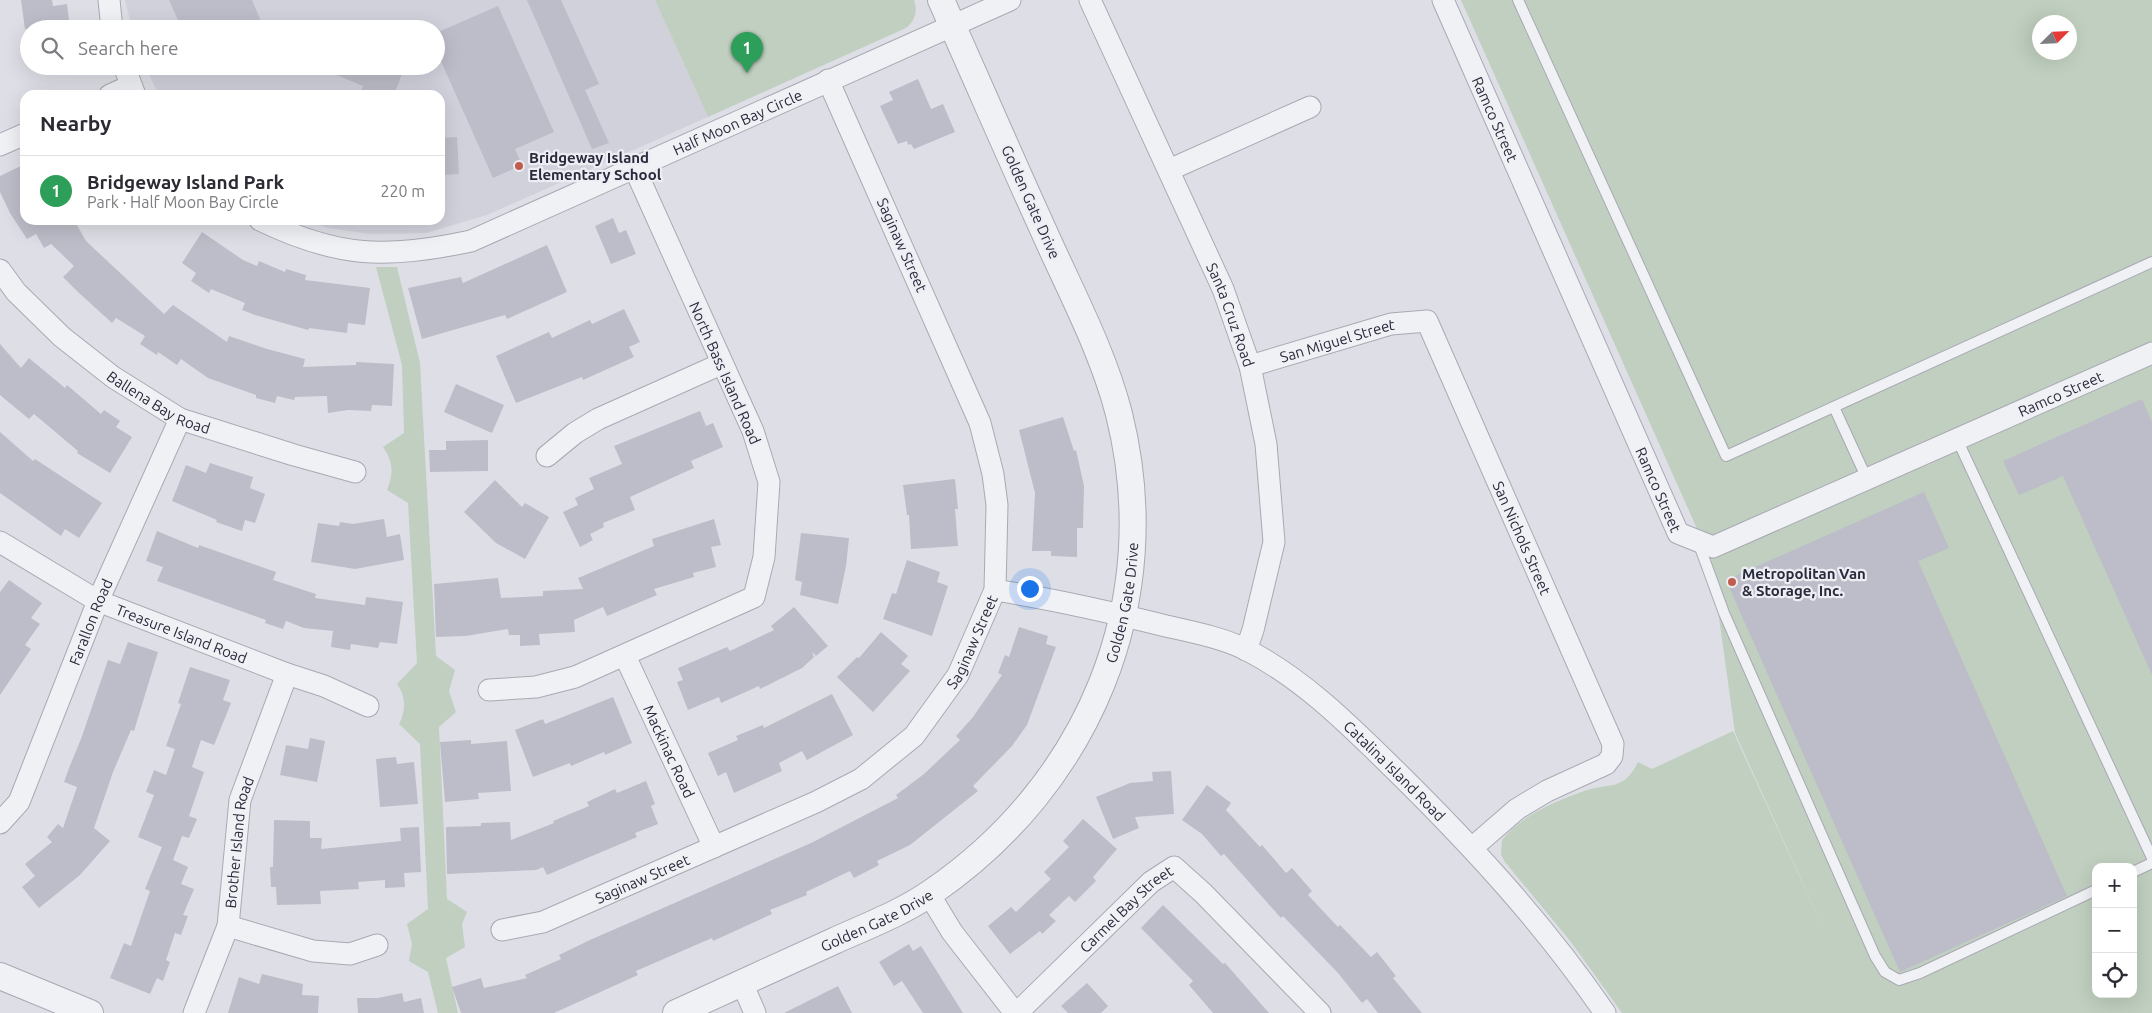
<!DOCTYPE html>
<html lang="en">
<head>
<meta charset="utf-8">
<style>
	:root { --surface:#fff; --page:#f2f2f3; --text:#2b2b33; --muted:#7c7c81; --line:#e1e1e2; --accent:#0f766e }
	body { margin:0; font-family:Ubuntu,sans-serif; background:var(--page); color:var(--text) }
	.controls { position:absolute; right:15px; bottom:15px; display:grid; overflow:hidden; border-radius:10px; box-shadow:0 5px 20px #0002 }
	.controls button { width:45px; height:45px; display:grid; place-items:center; padding:0; border:0; border-bottom:1px solid var(--line); background:var(--surface); color:var(--text); font:25px sans-serif }
	.compass { position:absolute; left:2032px; top:15px; width:45px; height:45px; border-radius:50%; background:var(--surface); box-shadow:0 5px 20px #0002; rotate:66deg }
	.you { position:absolute; left:1029px; top:588px; width:18px; height:18px; margin:-12px; border:4px solid #fff; border-radius:50%; background:#1a73e8; box-shadow:0 0 0 8px #1a73e833 }
	.badge { display:grid; place-items:center; width:32px; height:32px; border-radius:50%; background:var(--accent); color:#fff; font-size:16px; font-weight:700 }
	.pin { position:absolute; translate:-50% -41px; filter:drop-shadow(0 1px 2px #0008) }
	.pin::after { content:''; position:absolute; top:26px; width:18px; height:15px; background:inherit; clip-path:polygon(0 0,100% 0,50% 100%) }
	.list { margin:0; padding:0; list-style:none }
	h2 { display:flex; justify-content:space-between; align-items:center; height:65px; margin:0; padding:0 20px; font-size:21px }
	h2 small { font-size:16px; font-weight:400; color:var(--muted) }
	.list li { display:grid; grid-template-columns:32px 1fr auto; gap:15px; align-items:center; box-sizing:border-box; height:70px; padding:0 20px; border-top:1px solid var(--line) }
	.list b { display:block; font-size:19px; white-space:nowrap }
	.list p { margin:0; font-size:16px; white-space:nowrap; color:var(--muted) }
	.list em { font-size:16px; font-style:normal; color:var(--muted) }
	.icon { flex:none; width:28px; height:28px; fill:none; stroke:currentColor; stroke-width:2; stroke-linecap:round; stroke-linejoin:round }
	.map { position:relative; flex:none; width:2152px; height:1013px; overflow:hidden }
	.search { position:absolute; background:var(--surface); box-shadow:0 5px 20px #0002; left:20px; top:20px; width:425px; height:55px; display:flex; align-items:center; gap:12px; box-sizing:border-box; padding:0 18px; border-radius:28px; color:var(--muted); font-size:19px }
	.panel { position:absolute; background:var(--surface); box-shadow:0 5px 20px #0002; left:20px; top:90px; width:425px; height:135px; border-radius:15px }
	.map>svg:first-child { display:block }
	.built { fill:#d0d1db }
	.green { fill:#c0cfc0; fill-rule:evenodd }
	.building { fill:#bcbdc8 }
	.lines { fill:none; stroke-linecap:round; stroke-linejoin:round }
	.service-casing { stroke:#a8a9b3; stroke-width:12 }
	.minor-casing { stroke:#a8a9b3; stroke-width:23 }
	.tertiary-casing { stroke:#a8a9b3; stroke-width:28 }
	.service { stroke:#f0f1f5; stroke-width:10 }
	.minor { stroke:#f0f1f5; stroke-width:21 }
	.tertiary { stroke:#f0f1f5; stroke-width:26 }
	.poi-dot { fill:#c15d4d; stroke:#edeef4; stroke-width:2 }
	.labels { text-anchor:middle; dominant-baseline:central; stroke-width:4.5; stroke-linejoin:round; paint-order:stroke }
	.street-label { font-size:15px; fill:#292a3c; stroke:#edeef4 }
	.poi-label { font-size:15px; font-weight:bold; fill:#292a3c; stroke:#edeef4; text-anchor:start }
</style>
</head>
<body>
<div class="map">
<svg width="2152" height="1013" viewBox="0 0 2152 1013">
	<rect width="100%" height="100%" fill="#dedfe6"/>
	<path class="built" d="M125,0H655L708,117L487,215L426,233L371,234L327,228L306,220H440V95H159L145,66H436V29H132Z"/>
	<g class="green">
		<path d="M655,0H914C918,11 915,21 906,28L708,117Z"/>
		<path d="M1461,0H2152V1013H1622L1571,942L1505,862L1501,855L1502,840C1520,816 1556,801 1584,791C1610,782 1623,792 1638,762L1652,769L1733,731L1829,941L1735,733L1711,560ZM2040,22H2070V52H2040ZM2096,867H2133V994H2096Z"/>
		<path d="M376,267H397L420,363L436,656L455,670L449,691L456,712L439,727L447,899L467,912L462,924L465,947L446,958L458,1013H438L428,972L409,961L412,944L407,924L428,909L420,744L399,724C406,711 406,696 397,684L417,663L408,503L387,490C394,474 393,461 383,447L404,433L402,365Z"/>
	</g>
	<g class="building">
		<path d="M21,0H52L53,6L67,4L70,29H25Z"/>
		<path d="M169,0H252L264,29H182Z"/>
		<path d="M527,0H561L599,84L585,90L609,143L592,149Z"/>
		<path d="M498,6L554,132L515,149L522,165L493,178L436,50V33Z"/>
		<path d="M315,66H405L394,95H359L363,86Z"/>
		<path d="M918,79L931,109L943,104L955,132L914,149L911,144L908,145L907,141L898,144L880,106L893,100L889,92Z"/>
		<path d="M457,137L459,174L440,175V138Z"/>
		<path d="M25,164V220H74L86,241L164,314L173,305L227,342L229,336L267,349L305,359L303,367L356,365V362L394,364L392,406L372,405L371,411L348,410L328,413L327,396L295,397L294,400L277,396L275,403L256,398V395L208,378L181,359L177,365L158,352L157,355L140,344L145,336L116,318L112,323L78,292L63,277L74,266L51,244L44,248L36,234L27,239L10,213L0,192V176Z"/>
		<path d="M613,218L619,233L626,230L636,254L611,264L595,226Z"/>
		<path d="M202,232L243,260L257,266L259,261L285,272L286,269L306,275L305,280L370,288L365,325L348,323L347,333L309,328L308,330L255,315L242,310L245,303L211,289L209,293L191,281L196,273L182,263Z"/>
		<path d="M547,245L567,292L507,319L505,315L422,339L408,288L461,277L463,283Z"/>
		<path d="M624,309L640,342L629,347L634,357L583,380L582,377L516,403L496,356L549,332L552,338L590,320L592,324Z"/>
		<path d="M0,344L21,368L29,358L65,388L67,385L101,414L104,410L120,421L116,427L132,437L110,473L77,453L78,451L34,414L29,419L0,395Z"/>
		<path d="M456,384L504,405L492,433L444,412Z"/>
		<path d="M2142,399L2152,422V675L2063,476L2019,495L2003,461Z"/>
		<path d="M700,411L706,426L713,423L723,447L691,461L694,468L630,497L635,510L603,523L604,527L590,534L593,540L580,547L563,512L578,505L575,498L594,489L589,478L622,464L614,446Z"/>
		<path d="M1063,417L1074,451L1076,450L1084,486L1083,528H1077V557L1051,556V551H1032L1035,493L1019,430Z"/>
		<path d="M0,432L33,461L35,459L102,503L79,538L65,529L61,536L0,493Z"/>
		<path d="M488,440V471L430,472L429,450H446V441Z"/>
		<path d="M210,463L253,477L250,488L265,494L255,523L245,520L242,531L216,522L217,520L172,501L186,465L206,473Z"/>
		<path d="M955,479L958,509H955L958,546L911,549L909,515H907L903,485Z"/>
		<path d="M495,480L522,507L525,503L549,517L525,559L496,543L464,512Z"/>
		<path d="M1924,492L1949,548L1918,561L2067,896L1900,972L1726,580Z"/>
		<path d="M384,519L387,537L400,534L404,560L355,569L311,562L318,523L339,526L340,522L353,524Z"/>
		<path d="M714,519L721,545L711,547L716,567L693,573L694,577L654,589L657,595L607,616L603,607L574,620L575,632L539,634L540,645L520,646V635H509L508,629L466,636L436,637L434,584L498,578L501,598L543,596V591L583,589L578,578L654,546L652,539Z"/>
		<path d="M157,531L198,548L199,545L276,572L273,580L316,594L315,598L365,605L366,597L403,602L397,644L380,642L378,648L351,644L350,650L331,647L333,631L304,628L286,621L283,629L265,623L266,620L157,581L163,567L146,561Z"/>
		<path d="M801,533L849,538L846,566L838,604L800,595L802,582L795,580Z"/>
		<path d="M907,560L940,572L937,582L948,586L932,636L883,619L892,593L896,594Z"/>
		<path d="M9,580L42,603L31,618L40,624L25,645L31,649L0,695V592Z"/>
		<path d="M794,607L828,646L816,656L812,652L814,657L802,668L760,689L759,686L721,703L719,697L688,710L677,682L683,680L678,668L727,647L730,651L774,630L771,626Z"/>
		<path d="M1019,627L1048,636L1046,644L1056,647L1027,725L1012,746L973,786L978,791L910,845L877,861L879,865L854,878L850,871L806,892L807,895L770,910L772,914L713,941L712,938L636,971L638,975L554,1013H461L452,987L481,978L484,988L527,978L525,975L561,959L559,955L590,940L811,843L898,798L896,795L924,774L960,740L956,736L973,717L1002,675L998,673L1005,655L1009,657Z"/>
		<path d="M881,632L908,656L901,664L910,671L873,712L837,677L857,657L859,658Z"/>
		<path d="M128,642L158,652L134,731L131,730L113,772L94,828L110,841L80,875L39,908L22,887L35,876L25,864L52,842L47,837L58,824L63,828L77,787L64,782L69,768L81,739L108,660L120,664Z"/>
		<path d="M190,667L230,680L223,700L231,703L214,745L201,740L192,767L204,772L189,816L197,819L189,838L182,836L173,860L188,867L181,884L194,889L183,915L188,916L181,935L175,933L166,960L170,962L163,981L157,978L150,994L110,978L124,943L131,946L150,891L145,889L162,847L138,837L154,795L146,792L154,770L166,775L175,749L166,746L181,704L178,703Z"/>
		<path d="M832,694L853,735L807,760L802,751L779,763L782,771L734,793L726,772L718,776L708,753L738,740L736,736L763,725L764,728Z"/>
		<path d="M613,697L632,743L605,755L604,752L571,766L570,763L533,777L515,730L543,719L545,724Z"/>
		<path d="M310,738L325,741L317,782L280,775L286,745L308,749Z"/>
		<path d="M471,740V744L507,741L511,791L478,793L479,799L445,802L440,742Z"/>
		<path d="M396,757L397,764L414,762L418,804L380,807L376,759Z"/>
		<path d="M1171,771L1174,814L1135,817L1139,828L1113,839L1096,797L1130,783L1153,781L1152,772Z"/>
		<path d="M646,781L655,804L651,806L658,824L635,833L637,837L547,875L543,867L536,870L447,874L446,827L481,826V823L510,822L511,840L554,823L553,821L589,806L587,802L615,789L617,793Z"/>
		<path d="M1207,785L1231,803L1226,810L1260,847L1262,845L1286,873L1292,868L1312,891L1308,895L1338,927L1340,925L1371,957L1377,952L1396,976L1393,978L1422,1013H1378L1367,999L1362,1003L1338,973L1283,916L1281,918L1224,854L1221,856L1202,834L1182,820Z"/>
		<path d="M1083,819L1117,849L1093,877L1096,881L1075,902L1069,896L1049,915L1056,921L1042,934L1040,931L1010,954L988,926L1011,907L1016,912L1051,879L1044,872L1069,847L1063,841Z"/>
		<path d="M274,820L310,821V838H322L321,849L401,841L400,828L419,827L421,872L404,873L405,887L385,888V880L358,882L359,889L320,891L321,904L277,905L276,887H271L270,867H273Z"/>
		<path d="M1163,905L1223,964L1225,963L1269,1013H1213L1189,985L1193,981L1141,928Z"/>
		<path d="M909,944L913,951L921,946L963,1013H923L902,981L894,986L879,962Z"/>
		<path d="M262,974L303,984L302,995L319,996L318,1013H228L239,977L259,984Z"/>
		<path d="M1087,983L1108,1006L1101,1013H1068L1061,1006Z"/>
		<path d="M838,986L852,1013H784Z"/>
		<path d="M402,993L404,1002L421,998L424,1013H358L357,998H378Z"/>
	</g>
	<g class="lines">
		<defs>
			<g id="service">
				<path d="M1518,0L1726,456L2152,262"/>
				<path d="M1834,407L1867,479"/>
				<path d="M1957,439L2152,858"/>
				<path d="M1698,542L1724,613L1875,956L1885,972L1899,980L1920,973L2096,890"/>
				<path d="M2133,872L2152,863"/>
			</g>
			<g id="minor">
				<path d="M109,0L112,29"/>
				<path id="s1" d="M1090,0L1223,289L1250,366L1266,444L1274,542L1253,630L1246,650"/>
				<path id="s2" d="M1443,0L1678,533L1713,547L2152,353"/>
				<path d="M124,66L135,95"/>
				<path d="M110,95L130,86"/>
				<path d="M0,145L25,134"/>
				<path d="M1169,170L1310,107"/>
				<path id="s3" d="M260,220C338,258 387,259 471,241L1010,0"/>
				<path id="s4" d="M0,270L16,292L62,337L113,377L180,419L294,455L355,472"/>
				<path id="s5" d="M1250,366L1391,324L1427,321L1613,744L1612,756L1606,764L1547,791L1517,809L1472,848"/>
				<path d="M547,456L575,433L598,419L721,364"/>
				<path id="s6" d="M0,542L98,601L287,674L324,686L368,706"/>
				<path id="s7" d="M995,590C1052,599 1110,612 1166,626C1193,632 1223,638 1247,650C1305,680 1351,727 1397,772C1473,847 1545,925 1605,1013"/>
				<path id="s8" d="M625,656L714,847"/>
				<path d="M489,690L536,687L575,677L754,597L764,557L769,482L753,431L634,167"/>
				<path id="s9" d="M0,823L19,802L98,601L180,419"/>
				<path d="M929,894L952,932L1015,1013"/>
				<path d="M228,926L313,951L350,954L377,945"/>
				<path id="s10" d="M502,930L543,922L816,802L861,779L914,736L958,675L995,590L997,505L993,474L980,423L828,80"/>
				<path d="M742,983L755,1013"/>
				<path id="s11" d="M194,1013L228,926L240,800L287,674"/>
				<path id="s12" d="M1017,1013L1151,882L1174,867L1203,893L1320,1013"/>
			</g>
			<g id="tertiary">
				<path d="M0,976L90,1013"/>
				<path id="s13" d="M676,1013C729,989 781,965 834,941C867,926 902,913 932,892C1089,784 1166,602 1119,414C1103,352 1072,294 1046,236C1010,157 976,78 941,0"/>
			</g>
		</defs>
		<use href="#service" class="service-casing"/>
		<use href="#minor" class="minor-casing"/>
		<use href="#tertiary" class="tertiary-casing"/>
		<use href="#service" class="service"/>
		<use href="#minor" class="minor"/>
		<use href="#tertiary" class="tertiary"/>
	</g>
	<g class="poi-dot">
		<circle cx="519" cy="166" r="5"/>
		<circle cx="1732" cy="582" r="5"/>
	</g>
	<g class="labels">
		<g class="street-label">
			<text stroke="none"><textPath href="#s2" startOffset="130">Ramco Street</textPath></text>
			<text stroke="none"><textPath href="#s3" startOffset="509">Half Moon Bay Circle</textPath></text>
			<text transform="translate(1031 202) rotate(66)">Golden Gate Drive</text>
			<text transform="translate(902 245) rotate(66)">Saginaw Street</text>
			<text stroke="none"><textPath href="#s1" startOffset="345">Santa Cruz Road</textPath></text>
			<text stroke="none"><textPath href="#s5" startOffset="91">San Miguel Street</textPath></text>
			<text transform="translate(725 373) rotate(66)">North Bass Island Road</text>
			<text stroke="none"><textPath href="#s2" startOffset="1000">Ramco Street</textPath></text>
			<text stroke="none"><textPath href="#s4" startOffset="209">Ballena Bay Road</textPath></text>
			<text stroke="none"><textPath href="#s2" startOffset="535">Ramco Street</textPath></text>
			<text stroke="none"><textPath href="#s5" startOffset="420">San Nichols Street</textPath></text>
			<text stroke="none"><textPath href="#s13" startOffset="640">Golden Gate Drive</textPath></text>
			<text stroke="none"><textPath href="#s9" startOffset="222">Farallon Road</textPath></text>
			<text stroke="none"><textPath href="#s6" startOffset="204">Treasure Island Road</textPath></text>
			<text stroke="none"><textPath href="#s10" startOffset="570">Saginaw Street</textPath></text>
			<text stroke="none"><textPath href="#s8" startOffset="105">Mackinac Road</textPath></text>
			<text stroke="none"><textPath href="#s7" startOffset="451">Catalina Island Road</textPath></text>
			<text stroke="none"><textPath href="#s11" startOffset="178">Brother Island Road</textPath></text>
			<text stroke="none"><textPath href="#s10" startOffset="150">Saginaw Street</textPath></text>
			<text stroke="none"><textPath href="#s12" startOffset="151">Carmel Bay Street</textPath></text>
			<text stroke="none"><textPath href="#s13" startOffset="221">Golden Gate Drive</textPath></text>
		</g>
		<g class="poi-label">
			<text x="529" y="157">Bridgeway Island<tspan x="529" dy="17">Elementary School</tspan></text>
			<text x="1742" y="573">Metropolitan Van<tspan x="1742" dy="17">&amp; Storage, Inc.</tspan></text>
		</g>
	</g>
</svg>
<div class="controls">
<button>+</button>
<button>−</button>
<button><svg class="icon" aria-label="locate" viewBox="0 0 24 24"><circle cx="12" cy="12" r="6"/><path d="M12 2v4M12 18v4M2 12h4M18 12h4"/></svg></button>
</div>
<svg class="compass" viewBox="-18 -18 36 36"><path d="M0-13l5 13h-10z" fill="#e53935"/><path d="M0 13l5-13h-10z" fill="#7c7c81"/></svg>
<div class="you"></div>
<div class="pin badge" style="left:747px;top:73px;background:#2e9e5b">1</div>
<div class="search"><svg class="icon" aria-label="search" viewBox="0 0 24 24"><circle cx="10" cy="10" r="6"/><path d="M15 15l6 6"/></svg>Search here</div>
<section class="panel">
<h2>Nearby<small></small></h2>
<ul class="list">
<li><span class="badge" style="background:#2e9e5b">1</span><div><b>Bridgeway Island Park</b><p>Park · Half Moon Bay Circle</p></div><em>220 m</em></li>
</ul>
</section>
</div>
</body>
</html>
